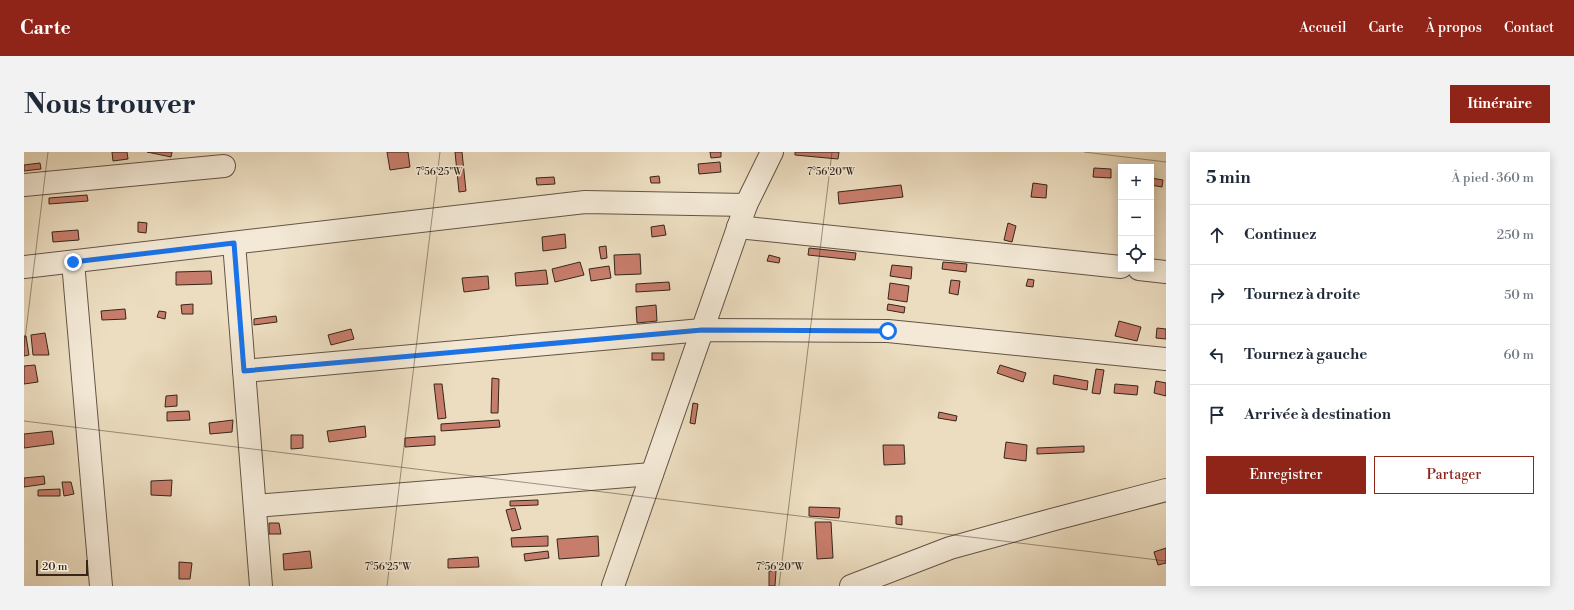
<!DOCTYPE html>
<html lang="fr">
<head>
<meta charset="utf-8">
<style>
	:root { --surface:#fff; --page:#f2f2f3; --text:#1f2937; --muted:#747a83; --line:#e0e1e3; --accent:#8f2418 }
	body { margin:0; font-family:"Libre Bodoni",serif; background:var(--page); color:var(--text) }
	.controls { position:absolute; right:12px; top:12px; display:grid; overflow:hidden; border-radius:0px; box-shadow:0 2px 10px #0003 }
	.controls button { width:36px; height:36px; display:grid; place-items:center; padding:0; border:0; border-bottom:1px solid var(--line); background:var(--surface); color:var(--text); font:20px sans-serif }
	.scale { position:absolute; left:12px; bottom:10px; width:52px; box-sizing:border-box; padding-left:4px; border:2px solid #36261a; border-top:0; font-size:11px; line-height:14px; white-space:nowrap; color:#36261a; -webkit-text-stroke:3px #f3e9d6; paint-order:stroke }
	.stop { position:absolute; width:12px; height:12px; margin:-9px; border:3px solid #1a73e8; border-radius:50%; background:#fff }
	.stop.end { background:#1a73e8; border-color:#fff; box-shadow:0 1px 4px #0008 }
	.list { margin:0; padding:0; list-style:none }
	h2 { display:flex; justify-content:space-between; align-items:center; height:52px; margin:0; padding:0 16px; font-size:17px }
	h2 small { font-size:13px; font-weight:400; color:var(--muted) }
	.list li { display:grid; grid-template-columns:26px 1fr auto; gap:12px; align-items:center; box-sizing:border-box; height:60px; padding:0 16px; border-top:1px solid var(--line) }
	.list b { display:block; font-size:15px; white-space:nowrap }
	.list em { font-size:13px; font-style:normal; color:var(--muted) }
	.actions { display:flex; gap:8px; padding:12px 16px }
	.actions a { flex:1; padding:9px 0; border:1px solid var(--accent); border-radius:0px; text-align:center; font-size:14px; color:var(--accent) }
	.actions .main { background:var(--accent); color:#fff }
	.icon { flex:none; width:22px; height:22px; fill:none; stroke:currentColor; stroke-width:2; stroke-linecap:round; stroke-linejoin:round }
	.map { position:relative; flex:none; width:1142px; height:434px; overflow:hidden; border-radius:0px }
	header { display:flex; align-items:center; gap:24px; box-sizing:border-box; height:56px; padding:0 20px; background:var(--accent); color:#fff }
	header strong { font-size:19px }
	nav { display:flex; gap:22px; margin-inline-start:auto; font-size:14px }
	.intro { display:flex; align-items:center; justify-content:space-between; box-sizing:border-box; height:96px; padding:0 24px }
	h1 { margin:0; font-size:28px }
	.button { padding:10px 18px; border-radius:0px; background:var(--accent); color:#fff; font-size:14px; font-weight:700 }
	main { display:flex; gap:24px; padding:0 24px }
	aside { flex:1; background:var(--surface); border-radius:0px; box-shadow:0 2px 10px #0003 }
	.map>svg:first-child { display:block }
	.building { fill:#c77d6b; stroke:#36261a }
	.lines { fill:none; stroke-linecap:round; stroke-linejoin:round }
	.minor-casing { stroke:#645444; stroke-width:24 }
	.minor { stroke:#f3e9d6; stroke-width:22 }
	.route { stroke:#1a73e8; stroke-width:5 }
	.ticks { fill:none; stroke:#36261a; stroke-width:1; stroke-opacity:0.45 }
	.ticks-label { font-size:10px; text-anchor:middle; fill:#36261a; stroke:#f3e9d6; stroke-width:3; stroke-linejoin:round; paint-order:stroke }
</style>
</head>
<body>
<header>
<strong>Carte</strong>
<nav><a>Accueil</a><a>Carte</a><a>À propos</a><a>Contact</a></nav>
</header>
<div class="intro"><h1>Nous trouver</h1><a class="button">Itinéraire</a></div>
<main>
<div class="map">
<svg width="1142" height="434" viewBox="0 0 1142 434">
	<rect width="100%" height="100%" fill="#ecddc0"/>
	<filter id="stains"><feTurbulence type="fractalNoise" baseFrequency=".005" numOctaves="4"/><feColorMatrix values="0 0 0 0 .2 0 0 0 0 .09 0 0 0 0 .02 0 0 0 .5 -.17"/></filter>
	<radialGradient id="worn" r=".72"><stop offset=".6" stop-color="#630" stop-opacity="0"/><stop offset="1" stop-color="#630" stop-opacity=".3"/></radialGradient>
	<g class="building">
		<path d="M88,0H103L104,7L89,9Z"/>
		<path d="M123,0H148L147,5Z"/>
		<path d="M363,0H384L386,15L366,18Z"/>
		<path d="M431,0H438L442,39L435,40Z"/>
		<path d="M686,0H697V5L687,6Z"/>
		<path d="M771,0H815L814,7L771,3Z"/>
		<path d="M696,10L697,20L675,22L674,12Z"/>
		<path d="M16,11L17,17L0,19V13Z"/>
		<path d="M1070,16L1087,17V26L1069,25Z"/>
		<path d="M635,24L636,31H627L626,25Z"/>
		<path d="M530,25L531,32L513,33L512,26Z"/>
		<path d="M1127,26L1139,28L1138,35L1127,33Z"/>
		<path d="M1009,31L1023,33L1022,46L1007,45Z"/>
		<path d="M877,33L879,45L815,52L814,40Z"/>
		<path d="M63,43L64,49L25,52V46Z"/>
		<path d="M114,70L123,71L122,81L114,80Z"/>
		<path d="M984,71L992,74L988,90L980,88Z"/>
		<path d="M640,73L642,83L628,85L627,75Z"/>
		<path d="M54,78L55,88L29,90L28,80Z"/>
		<path d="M541,82L542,96L519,99L518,85Z"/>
		<path d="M582,94L583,106L577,107L575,95Z"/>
		<path d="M785,96L832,101L831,108L784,103Z"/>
		<path d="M616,102L617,122L591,123L590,103Z"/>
		<path d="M745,103L756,106L755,111L743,109Z"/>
		<path d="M556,110L560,123L531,130L528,117Z"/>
		<path d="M919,110L943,112L942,120L918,117Z"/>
		<path d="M868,113L888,115L887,127L866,124Z"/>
		<path d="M585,114L587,126L567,129L565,117Z"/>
		<path d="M522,118L524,132L492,134L491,121Z"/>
		<path d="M187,119L188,132L152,133V120Z"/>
		<path d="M464,124L465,137L440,140L438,126Z"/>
		<path d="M1004,127L1010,128L1009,135L1002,134Z"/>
		<path d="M927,128L936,129L934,143L925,141Z"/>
		<path d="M645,130L646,138L612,140V132Z"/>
		<path d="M866,131L885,134L883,150L864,147Z"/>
		<path d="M169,152V162H158L157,153Z"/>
		<path d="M864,152L881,155L880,161L863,158Z"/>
		<path d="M632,153L633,169L613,171L612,155Z"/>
		<path d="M101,157L102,167L78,168L77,159Z"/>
		<path d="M135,159L142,160L141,167L133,165Z"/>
		<path d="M252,164L253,170L230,173V167Z"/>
		<path d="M1095,169L1117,175L1113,189L1091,184Z"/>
		<path d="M1133,176L1142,177V187L1132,186Z"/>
		<path d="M327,177L330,187L307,193L304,183Z"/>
		<path d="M21,181L25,203H9L7,183Z"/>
		<path d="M0,184H2L5,203L0,204Z"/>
		<rect x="628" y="201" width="12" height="7"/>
		<path d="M11,213L14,230L0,232V214Z"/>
		<path d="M976,213L1002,221L999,230L973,221Z"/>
		<path d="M1072,217L1080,218L1076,242L1068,241Z"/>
		<path d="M1030,223L1064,229L1063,238L1029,232Z"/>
		<path d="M468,226L475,227L474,261H467Z"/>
		<path d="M1132,229L1142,231V244L1130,241Z"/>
		<path d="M410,232H418L422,266L414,267Z"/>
		<path d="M1091,232L1114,234L1113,243L1090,241Z"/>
		<path d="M153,243V254L141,255L142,244Z"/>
		<path d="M669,251L674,252L671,272L666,271Z"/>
		<path d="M165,259L166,268L143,269V260Z"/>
		<path d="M915,260L933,264L932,269L914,266Z"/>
		<path d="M209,268L208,280L186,282L185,271Z"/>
		<path d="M475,268L476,275L417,279V272Z"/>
		<path d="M341,274L342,285L305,290L303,279Z"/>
		<path d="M28,279L30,292L0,296V282Z"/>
		<path d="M267,283H279V296L267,297Z"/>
		<path d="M411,284V293L381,295V286Z"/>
		<path d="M982,290L1003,293L1002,309L980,306Z"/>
		<path d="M859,293H880L881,312L860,313Z"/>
		<path d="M1060,294V300L1013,302V296Z"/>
		<path d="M20,324L21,332L0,335V326Z"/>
		<path d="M148,328L147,344L127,343V329Z"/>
		<path d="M38,330H47L50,342L40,344Z"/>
		<path d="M36,337V344H14V338Z"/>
		<path d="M514,348V353L486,354V349Z"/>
		<path d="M785,355L816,356L815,366L785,364Z"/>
		<path d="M491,356L497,377L488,379L482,358Z"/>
		<path d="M872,364H878V373L872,372Z"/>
		<path d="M791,370H807L809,406L793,407Z"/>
		<path d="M245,371H255L257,382H245Z"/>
		<path d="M524,384V394L488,395L487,386Z"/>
		<path d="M574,384L575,404L535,407L533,387Z"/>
		<path d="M1142,396V411L1134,413L1130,400Z"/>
		<path d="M286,399L288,416L260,418L259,402Z"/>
		<path d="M524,399L525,406L501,409L500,402Z"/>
		<path d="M454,405L455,415L424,416V407Z"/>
		<path d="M155,410L168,411L166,427H155Z"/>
		<path d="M745,419H752L751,434H745Z"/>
	</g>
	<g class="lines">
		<defs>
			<g id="minor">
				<path d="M0,33L200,14"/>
				<path d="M714,75L1097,115"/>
				<path d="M210,91L237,434"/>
				<path d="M49,110L77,434"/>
				<path d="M0,115L561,50L722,53"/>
				<path d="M1115,117L1142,120"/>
				<path d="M220,219L678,178L864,179L1142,207"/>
				<path d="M231,354L628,322"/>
				<path d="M589,434L722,53L748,0"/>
				<path d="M827,434L926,396L1031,367L1142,338"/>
			</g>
		</defs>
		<use href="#minor" class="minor-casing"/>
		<use href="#minor" class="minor"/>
	</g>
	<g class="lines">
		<path class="route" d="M49,110L210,91L220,219L678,178L864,179"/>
	</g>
	<path class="ticks" d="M1060,0L1142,10M0,195L24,0M0,269L1142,409M363,434L416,0M755,434L808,0"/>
	<g class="ticks-label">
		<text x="415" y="23">7°56'25"W</text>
		<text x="807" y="23">7°56'20"W</text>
		<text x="364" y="418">7°56'25"W</text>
		<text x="756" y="418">7°56'20"W</text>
	</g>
	<rect width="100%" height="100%" filter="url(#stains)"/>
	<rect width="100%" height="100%" fill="url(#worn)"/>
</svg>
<div class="controls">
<button>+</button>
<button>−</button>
<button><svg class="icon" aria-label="locate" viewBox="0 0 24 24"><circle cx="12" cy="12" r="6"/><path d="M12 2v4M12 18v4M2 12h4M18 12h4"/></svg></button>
</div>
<div class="scale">20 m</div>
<div class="stop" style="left:864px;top:179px"></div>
<div class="stop end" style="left:49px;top:110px"></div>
</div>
<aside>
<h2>5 min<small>À pied · 360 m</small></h2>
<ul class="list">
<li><svg class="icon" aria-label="ahead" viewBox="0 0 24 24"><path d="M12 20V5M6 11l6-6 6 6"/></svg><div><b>Continuez</b></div><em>250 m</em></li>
<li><svg class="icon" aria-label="right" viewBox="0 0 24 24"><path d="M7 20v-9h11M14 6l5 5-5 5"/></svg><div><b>Tournez à droite</b></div><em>50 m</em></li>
<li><svg class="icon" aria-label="left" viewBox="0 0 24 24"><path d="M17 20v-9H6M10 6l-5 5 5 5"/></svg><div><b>Tournez à gauche</b></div><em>60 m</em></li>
<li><svg class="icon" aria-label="arrive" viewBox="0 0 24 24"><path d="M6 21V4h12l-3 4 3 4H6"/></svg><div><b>Arrivée à destination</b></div></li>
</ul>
<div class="actions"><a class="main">Enregistrer</a><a>Partager</a></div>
</aside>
</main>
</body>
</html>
